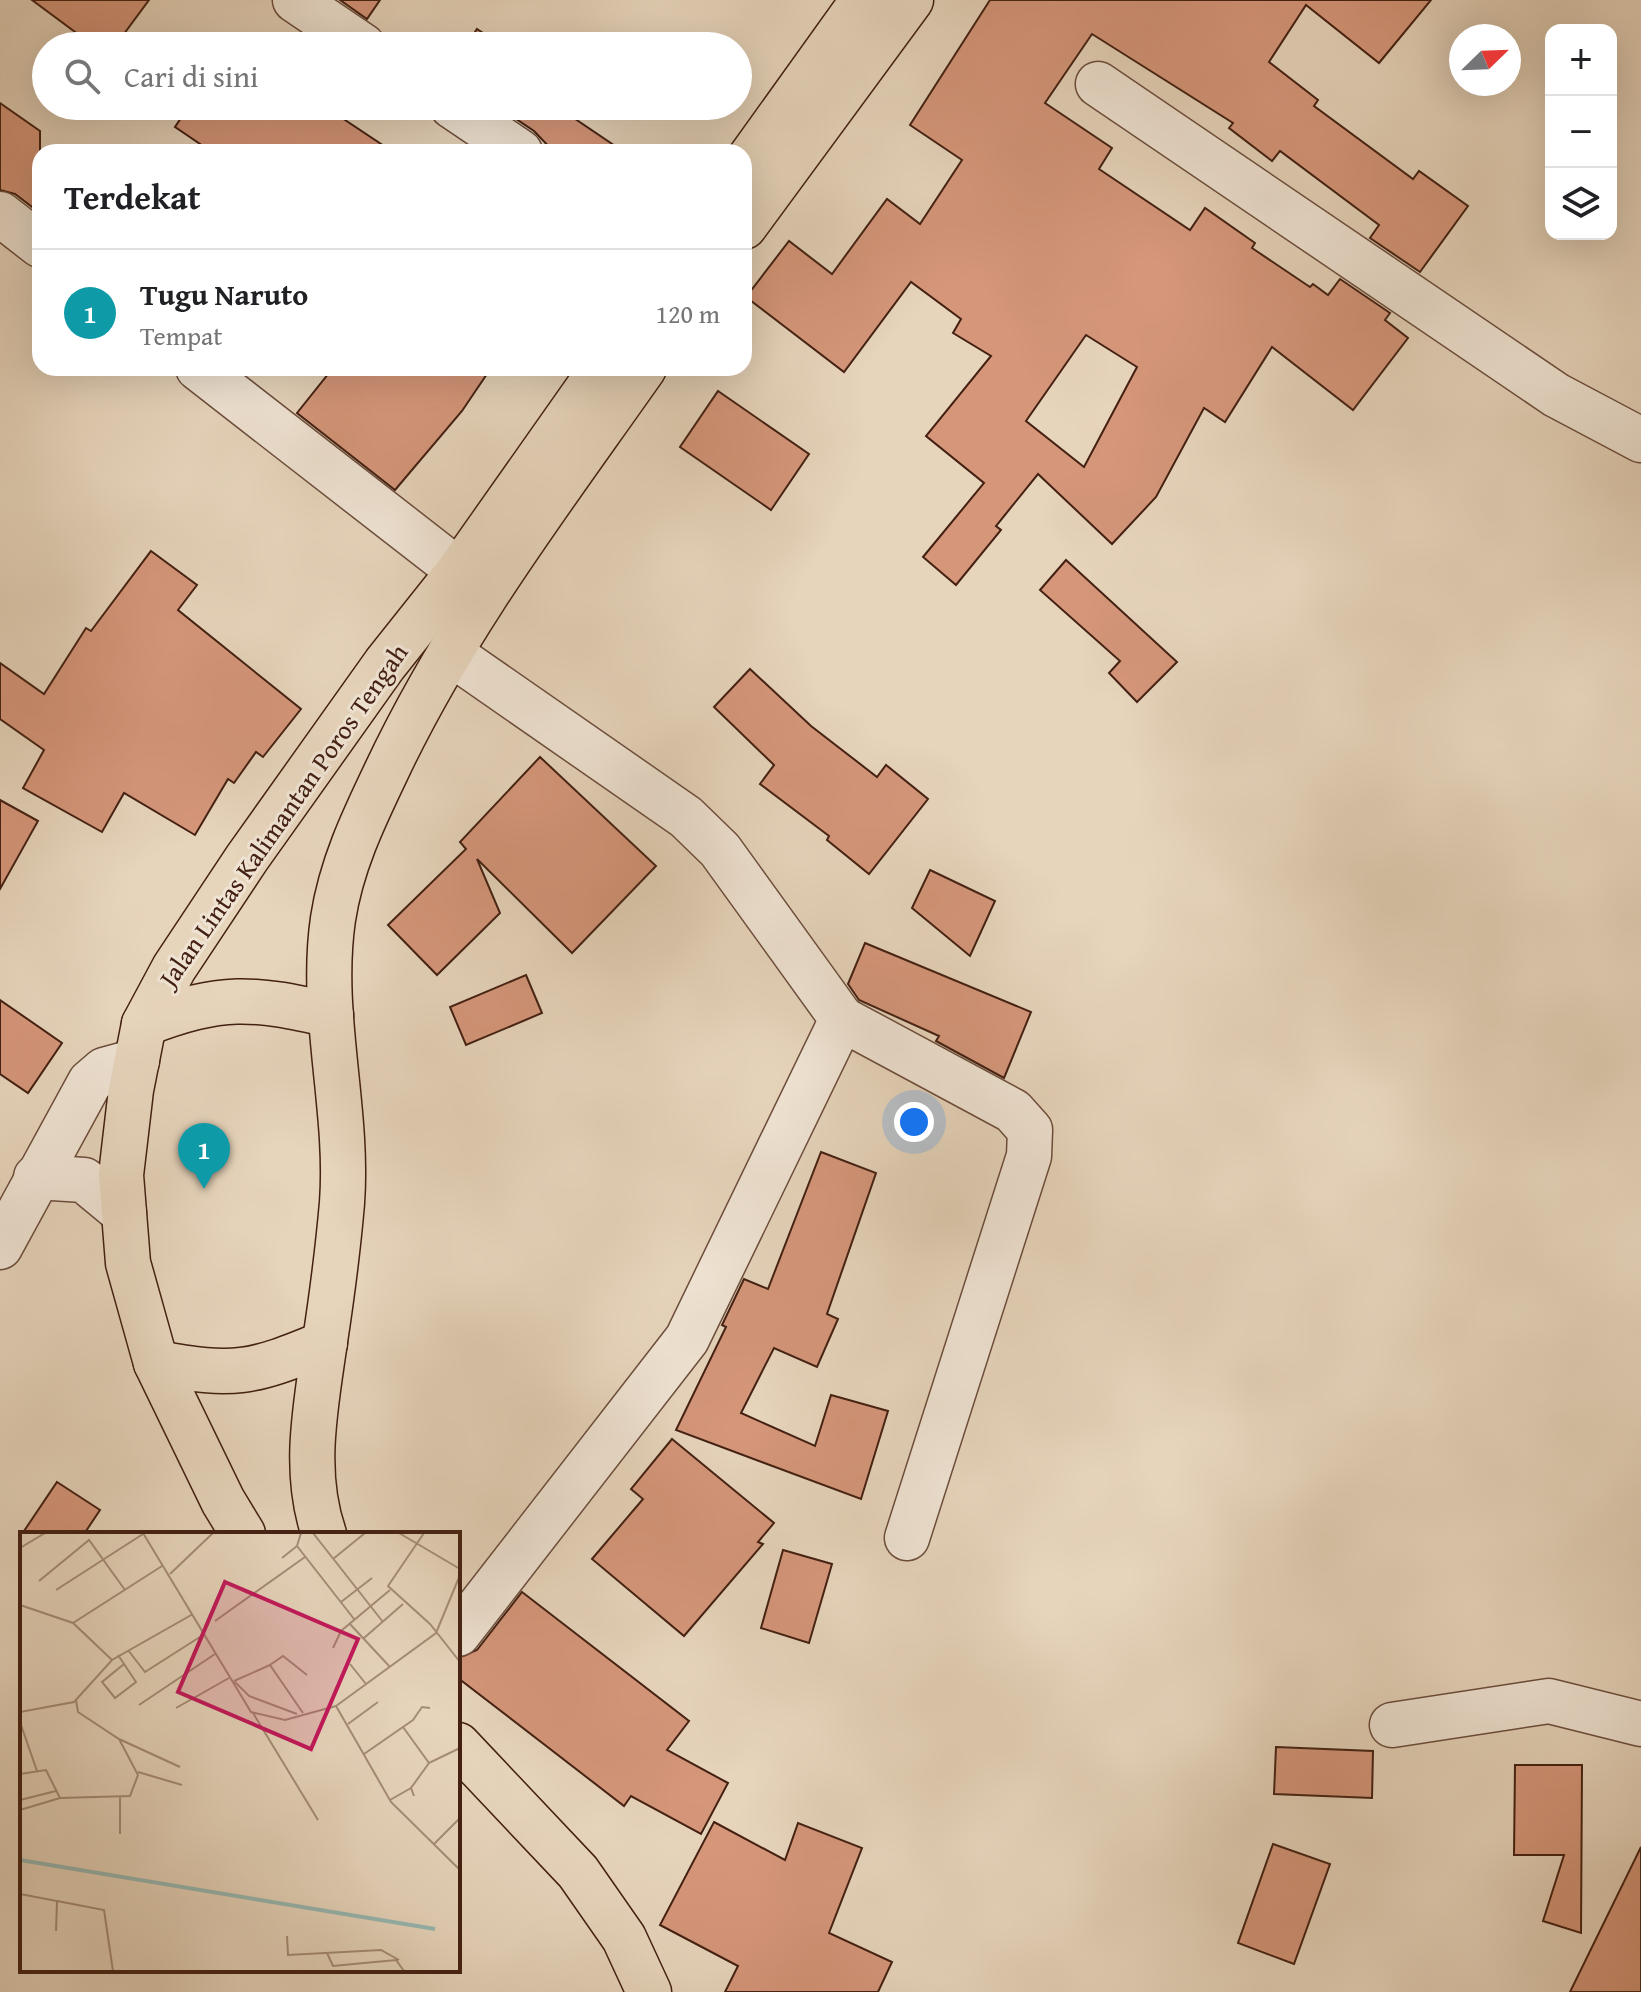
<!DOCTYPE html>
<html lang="id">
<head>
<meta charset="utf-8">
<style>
	:root { --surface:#fff; --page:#f2f2f2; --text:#202124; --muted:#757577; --line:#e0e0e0; --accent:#8f2418 }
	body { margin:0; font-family:"Gentium Book Plus",serif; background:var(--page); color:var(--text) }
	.controls { position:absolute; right:24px; top:24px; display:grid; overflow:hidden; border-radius:16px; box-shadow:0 8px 32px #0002 }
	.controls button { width:72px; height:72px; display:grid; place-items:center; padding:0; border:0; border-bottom:2px solid var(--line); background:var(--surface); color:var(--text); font:40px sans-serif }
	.compass { position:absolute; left:1449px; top:24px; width:72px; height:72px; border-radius:50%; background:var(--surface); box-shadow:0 8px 32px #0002; rotate:67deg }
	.you { position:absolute; left:914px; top:1122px; width:28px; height:28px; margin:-20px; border:6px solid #fff; border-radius:50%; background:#1a73e8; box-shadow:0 0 0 12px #1a73e833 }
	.badge { display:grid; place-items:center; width:52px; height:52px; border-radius:50%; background:var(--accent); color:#fff; font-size:26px; font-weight:700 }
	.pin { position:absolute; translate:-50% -66px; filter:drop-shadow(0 2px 4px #0008) }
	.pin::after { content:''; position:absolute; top:42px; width:28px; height:24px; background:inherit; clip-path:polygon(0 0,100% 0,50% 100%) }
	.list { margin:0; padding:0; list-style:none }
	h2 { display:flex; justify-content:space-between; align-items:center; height:104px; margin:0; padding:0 32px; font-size:34px }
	h2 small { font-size:26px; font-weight:400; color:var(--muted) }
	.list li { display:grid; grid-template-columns:52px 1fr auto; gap:24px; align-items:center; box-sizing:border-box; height:128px; padding:0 32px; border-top:2px solid var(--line) }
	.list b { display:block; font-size:30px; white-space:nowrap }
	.list p { margin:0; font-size:26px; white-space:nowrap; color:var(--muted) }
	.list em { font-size:26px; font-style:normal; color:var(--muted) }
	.icon { flex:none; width:44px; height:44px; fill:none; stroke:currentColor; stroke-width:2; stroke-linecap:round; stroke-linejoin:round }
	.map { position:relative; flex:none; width:1641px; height:1992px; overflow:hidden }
	.search { position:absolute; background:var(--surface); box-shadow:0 8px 32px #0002; left:32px; top:32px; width:720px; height:88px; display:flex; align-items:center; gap:20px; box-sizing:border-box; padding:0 28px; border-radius:44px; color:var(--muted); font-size:30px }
	.panel { position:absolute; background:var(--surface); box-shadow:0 8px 32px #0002; left:32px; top:144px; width:720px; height:232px; border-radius:24px }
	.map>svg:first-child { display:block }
	.building { fill:#d5967a; stroke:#432012; stroke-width:2; fill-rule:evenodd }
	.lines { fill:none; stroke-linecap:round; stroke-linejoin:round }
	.minor-casing { stroke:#6c4d3c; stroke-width:47 }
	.major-casing { stroke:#432012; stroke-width:47 }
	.minor { stroke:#efe3d3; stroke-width:44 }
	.major { stroke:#e6d4bb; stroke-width:44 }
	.labels { text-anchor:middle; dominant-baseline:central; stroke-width:6; stroke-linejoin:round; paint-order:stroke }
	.street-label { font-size:26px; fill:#432012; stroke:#efe3d3 }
	.inset-river { fill:none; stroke:#96b8b2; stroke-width:4 }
	.inset-road { fill:none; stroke:#a58c77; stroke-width:2 }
	.view { fill:#c2185b; fill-opacity:0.15; stroke:#c2185b; stroke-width:4 }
	.inset-edge { fill:none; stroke:#432012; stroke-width:4 }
</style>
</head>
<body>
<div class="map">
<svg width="1641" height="1992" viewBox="0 0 1641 1992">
	<rect width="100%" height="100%" fill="#e6d4bb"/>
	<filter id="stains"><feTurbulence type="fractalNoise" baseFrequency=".0025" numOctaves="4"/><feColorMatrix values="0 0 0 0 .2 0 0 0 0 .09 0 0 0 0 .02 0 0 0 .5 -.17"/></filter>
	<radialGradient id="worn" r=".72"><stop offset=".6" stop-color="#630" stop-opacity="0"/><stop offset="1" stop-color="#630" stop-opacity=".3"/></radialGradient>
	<g class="building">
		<path d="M32,0H149L115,46H94Z"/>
		<path d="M340,0H380L367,19Z"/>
		<path d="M990,0H1431L1379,63L1306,5L1269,62L1318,100L1314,106L1413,179L1419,171L1468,206L1420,272L1370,238L1379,225L1280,151L1272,161L1229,128L1233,123L1092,34L1045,103L1112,148L1099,169L1190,230L1205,208L1255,243L1252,248L1310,287L1313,284L1328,295L1340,279L1390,313L1385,320L1408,338L1353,410L1272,347L1225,422L1204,408L1156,497L1112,544L1038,474L996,526L1001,530L956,585L923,557L984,483L926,436L991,356L953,333L961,319L911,282L844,372L746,297L789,241L832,274L887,199L920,224L962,160L910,125ZM1086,335L1137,367L1084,467L1026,421Z"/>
		<path d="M477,29L503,46H466Z"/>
		<path d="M0,103L40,131V213L15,194L0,190Z"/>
		<path d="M189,106H324L393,152H212L175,127Z"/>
		<path d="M497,106H556L624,152H554L534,131Z"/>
		<path d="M333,368H491L462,411L395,490L297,413Z"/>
		<path d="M718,391L809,454L771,510L680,447Z"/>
		<path d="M151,551L197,585L178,610L301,709L263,757L256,752L234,783L228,779L195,835L124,793L102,832L23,788L44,750L0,719V663L44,694L86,628L91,631Z"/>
		<path d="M1066,560L1177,662L1137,702L1109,673L1120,661L1040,590Z"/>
		<path d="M750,669L811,726L877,777L886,765L928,799L869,874L827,840L829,836L760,784L774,765L714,707Z"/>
		<path d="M540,757L656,866L572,953L477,859L500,913L437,975L388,925L466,849L460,842Z"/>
		<path d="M0,800L38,821L0,889Z"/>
		<path d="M930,870L995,901L970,956L912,908Z"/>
		<path d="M865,943L1031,1012L1004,1078L936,1041L939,1036L859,1000L848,984Z"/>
		<path d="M526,975L542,1013L466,1045L450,1007Z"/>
		<path d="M0,1000L62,1043L28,1093L0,1074Z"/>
		<path d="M821,1152L876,1173L827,1314L838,1319L817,1367L774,1348L741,1413L815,1446L831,1395L888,1411L861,1499L676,1430L726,1327L722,1325L744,1279L768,1289Z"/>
		<path d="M672,1439L774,1523L758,1542L763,1544L684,1636L592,1559L643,1499L631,1489Z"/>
		<path d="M57,1482L100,1510L84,1534H22Z"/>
		<path d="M783,1550L832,1564L809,1643L761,1628Z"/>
		<path d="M522,1592L689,1721L667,1750L728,1783L701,1834L631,1796L624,1806L458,1678V1658L477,1650Z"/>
		<path d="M1276,1747L1373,1751L1372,1798L1274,1794Z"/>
		<path d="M1515,1765H1582L1581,1933L1543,1921L1564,1855H1514Z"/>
		<path d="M714,1822L785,1860L798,1823L862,1848L829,1933L892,1962L878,1992H725L738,1966L660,1925Z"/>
		<path d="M1273,1844L1330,1864L1294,1964L1238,1943Z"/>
		<path d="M1641,1847V1992H1570Z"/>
	</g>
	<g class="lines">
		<defs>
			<g id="minor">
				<path d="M295,0L363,46"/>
				<path d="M1098,84L1556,395L1641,440"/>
				<path d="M452,106L520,152"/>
				<path d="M0,214L40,245"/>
				<path d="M198,368L459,571"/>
				<path d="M450,653L686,817L720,850L842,1019"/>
				<path d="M36,1177L84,1180L124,1213"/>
				<path d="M0,1247L90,1082L104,1070L137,1061"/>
				<path d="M458,1634L687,1339L842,1019L1013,1111L1030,1130L1029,1156L907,1538"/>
				<path d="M1392,1725L1549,1701L1641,1724"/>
			</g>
			<g id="major">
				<path d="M744,166L863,0"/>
				<path d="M744,227L911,0"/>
				<path d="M144,1024C222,994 252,997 331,1015"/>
				<path d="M156,1363C235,1377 251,1374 325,1343"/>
				<path d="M243,1534L223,1501L156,1363L128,1263L121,1175L131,1090L144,1024L174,968L247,858L385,664L459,571L602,368"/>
				<path d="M324,1534C302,1471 316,1405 325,1341C332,1295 338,1249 342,1203C349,1109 319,1014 333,919C341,866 363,820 386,772C454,627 552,499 644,368"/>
				<path d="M458,1745L578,1872L624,1938L649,1992"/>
			</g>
		</defs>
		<use href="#minor" class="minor-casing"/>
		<use href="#major" class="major-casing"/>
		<use href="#minor" class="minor"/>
		<use href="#major" class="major"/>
	</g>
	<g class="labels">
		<g class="street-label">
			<text transform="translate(283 815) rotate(-55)">Jalan Lintas Kalimantan Poros Tengah</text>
		</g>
	</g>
	<g transform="translate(20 1532)">
		<rect width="440" height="440" fill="#e6d4bb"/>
		<path class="inset-river" d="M0,328L415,397"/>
		<path class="inset-road" d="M123,1L231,180L265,188L316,174L371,270L440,338M293,1L363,90M379,1L440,37M404,1L368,54L410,92L440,130M277,14L334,87M0,16L25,1M262,26L277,14L281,1M313,27L345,1M150,42L193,1M19,49L69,8L105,58M36,58L123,2M321,70L352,46M0,73L53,91L92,128M195,89L285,25M53,91L142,34M329,91L370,135M344,106L383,72M313,116L321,99L370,58M108,118L125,140L183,103M98,123L104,132L82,150L95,166L116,150L104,132M330,132L346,152M214,149L250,133M215,150L229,164L277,182M56,168L58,180L99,207L160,235M119,173L195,122M316,174L416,101L440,43M156,176L209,146M0,180L54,170L92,128L173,82M233,181L298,288M283,181L250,133L263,124L287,143M0,190L17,239M328,192L358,170M383,195L409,231L440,216M344,222L393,188L402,175L410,176M118,240L162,253M0,242L26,238L40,266L110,264L118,243L99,207M394,264L391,256L409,231M100,265V302M0,268L36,259M370,268L391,256M0,278L40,266M414,312L440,286M0,362L37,369L36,399M37,369L84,378L93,439M267,404L268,423L361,418L379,428M307,421L313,434L376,428L384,439"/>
		<path class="view" d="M205,50L338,107L291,217L158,160Z"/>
		<rect width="440" height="440" class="inset-edge"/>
	</g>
	<rect width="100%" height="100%" filter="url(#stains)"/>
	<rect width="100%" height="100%" fill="url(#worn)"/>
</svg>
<div class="controls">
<button>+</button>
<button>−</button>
<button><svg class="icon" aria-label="layers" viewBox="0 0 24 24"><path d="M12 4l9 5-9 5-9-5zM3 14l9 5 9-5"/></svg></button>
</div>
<svg class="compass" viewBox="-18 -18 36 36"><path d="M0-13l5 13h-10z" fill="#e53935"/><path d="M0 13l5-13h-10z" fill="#757577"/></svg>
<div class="you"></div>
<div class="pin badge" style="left:204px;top:1189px;background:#0f9aa8">1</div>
<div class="search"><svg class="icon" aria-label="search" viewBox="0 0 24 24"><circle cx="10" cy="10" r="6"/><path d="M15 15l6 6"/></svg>Cari di sini</div>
<section class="panel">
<h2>Terdekat<small></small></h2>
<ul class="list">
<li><span class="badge" style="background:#0f9aa8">1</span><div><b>Tugu Naruto</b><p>Tempat</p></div><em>120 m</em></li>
</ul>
</section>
</div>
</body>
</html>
